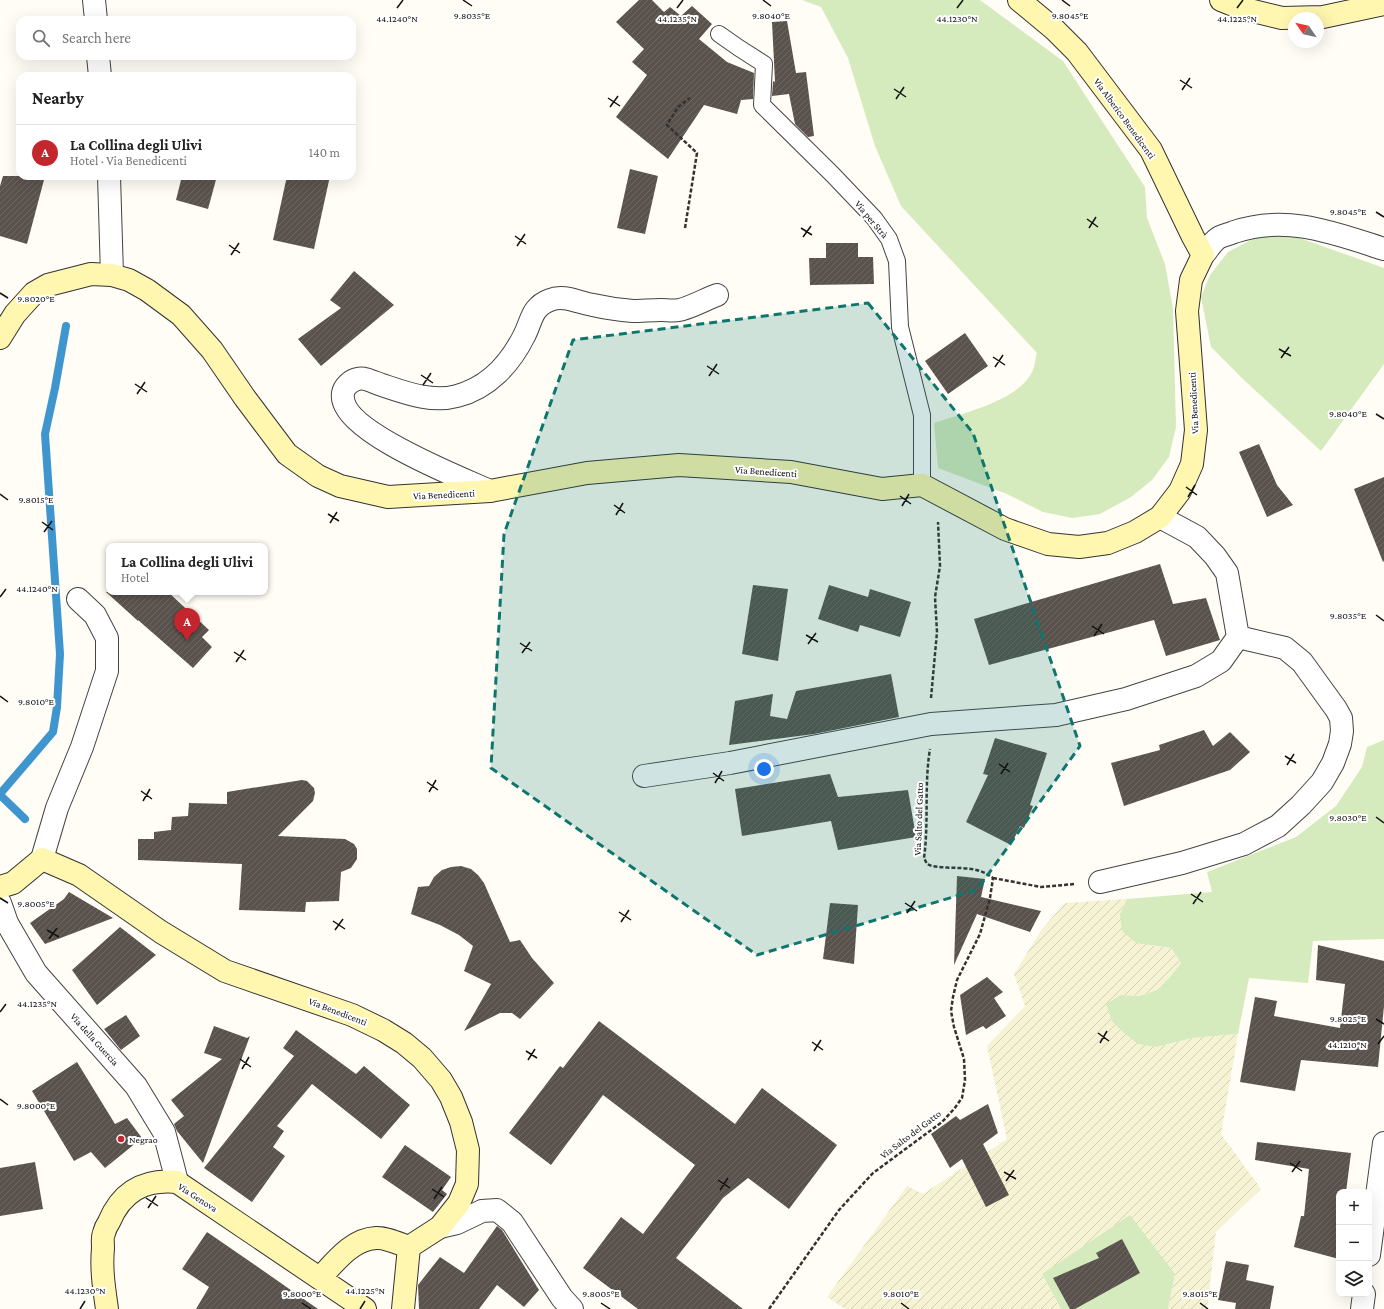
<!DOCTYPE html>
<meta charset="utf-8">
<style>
body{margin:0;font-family:"Crimson Pro",serif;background:#f6f6f6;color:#222}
.controls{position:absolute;right:12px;bottom:12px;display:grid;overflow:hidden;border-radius:8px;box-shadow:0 4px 16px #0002}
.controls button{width:36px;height:36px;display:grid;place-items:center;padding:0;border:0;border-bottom:1px solid #e0e0e0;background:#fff;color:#222;font:20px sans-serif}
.compass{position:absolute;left:1288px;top:12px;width:36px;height:36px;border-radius:50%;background:#fff;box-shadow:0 4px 16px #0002;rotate:304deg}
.you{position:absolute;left:764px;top:769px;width:14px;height:14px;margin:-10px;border:3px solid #fff;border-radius:50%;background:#1a73e8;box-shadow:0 0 0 6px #1a73e833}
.badge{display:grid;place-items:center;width:26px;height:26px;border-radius:50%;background:#c4262e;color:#fff;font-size:13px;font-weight:700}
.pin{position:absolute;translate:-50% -33px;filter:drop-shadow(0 1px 2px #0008)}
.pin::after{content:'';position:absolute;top:21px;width:14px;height:12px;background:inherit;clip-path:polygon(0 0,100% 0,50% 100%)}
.popup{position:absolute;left:106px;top:543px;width:162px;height:52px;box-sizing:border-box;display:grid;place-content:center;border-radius:8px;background:#fff;filter:drop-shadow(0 1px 3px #0005);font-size:13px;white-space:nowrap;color:#767676}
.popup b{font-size:15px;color:#222}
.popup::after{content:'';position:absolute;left:50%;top:100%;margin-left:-8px;border:8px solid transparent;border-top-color:#fff}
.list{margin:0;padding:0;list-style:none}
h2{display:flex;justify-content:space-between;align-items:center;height:52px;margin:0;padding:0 16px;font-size:17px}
h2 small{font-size:13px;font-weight:400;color:#767676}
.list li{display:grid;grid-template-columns:26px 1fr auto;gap:12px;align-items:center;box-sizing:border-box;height:56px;padding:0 16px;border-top:1px solid #e0e0e0}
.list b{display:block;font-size:15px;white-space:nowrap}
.list p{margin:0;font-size:13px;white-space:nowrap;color:#767676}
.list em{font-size:13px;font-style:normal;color:#767676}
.icon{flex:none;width:22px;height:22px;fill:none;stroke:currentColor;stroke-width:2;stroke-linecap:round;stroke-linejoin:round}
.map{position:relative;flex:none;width:1384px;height:1309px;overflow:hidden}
.search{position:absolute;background:#fff;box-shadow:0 4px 16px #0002;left:16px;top:16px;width:340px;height:44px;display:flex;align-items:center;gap:10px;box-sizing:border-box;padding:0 14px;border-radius:12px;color:#767676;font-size:15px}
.panel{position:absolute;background:#fff;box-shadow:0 4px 16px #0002;left:16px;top:72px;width:340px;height:108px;border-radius:12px}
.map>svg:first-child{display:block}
.farmland{fill:url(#farmland-furrows)}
.grass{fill:#d5ebbd}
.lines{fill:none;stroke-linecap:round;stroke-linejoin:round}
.stream{stroke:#3f96cf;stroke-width:8}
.building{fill:url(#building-hatch)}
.lane-casing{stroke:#444;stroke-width:18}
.street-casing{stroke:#444;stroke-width:24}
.secondary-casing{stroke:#333;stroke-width:24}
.path{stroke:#333;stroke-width:2.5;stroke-dasharray:4 2;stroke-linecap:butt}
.lane{stroke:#fff;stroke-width:16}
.street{stroke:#fff;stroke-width:22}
.secondary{stroke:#fff6b0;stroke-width:22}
.marked{fill:#0f766e;fill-opacity:0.2;stroke:#0f766e;stroke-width:3;stroke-dasharray:8 5;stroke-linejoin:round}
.ticks{fill:none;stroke:#111;stroke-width:1.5}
.poi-dot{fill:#c4262e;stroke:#fff;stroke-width:1.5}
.labels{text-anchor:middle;stroke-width:4;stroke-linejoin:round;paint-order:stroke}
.street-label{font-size:10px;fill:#111;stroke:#fff}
.poi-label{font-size:10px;fill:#111;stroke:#fff;text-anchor:start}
.ticks-label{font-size:10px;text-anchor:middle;fill:#111;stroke:#fff;stroke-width:4;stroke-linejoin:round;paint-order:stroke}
</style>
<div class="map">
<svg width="1384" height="1309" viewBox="0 0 1384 1309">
<defs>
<pattern id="farmland-furrows" width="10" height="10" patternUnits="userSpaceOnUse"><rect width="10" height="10" fill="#f6f3d4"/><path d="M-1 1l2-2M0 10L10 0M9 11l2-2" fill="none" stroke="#d2cfb5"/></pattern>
<pattern id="building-hatch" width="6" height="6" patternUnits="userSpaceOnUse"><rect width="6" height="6" fill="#5a524d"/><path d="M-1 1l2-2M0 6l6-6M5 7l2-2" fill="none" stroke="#6d6662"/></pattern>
</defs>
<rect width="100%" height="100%" fill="#fffdf5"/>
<path class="farmland" d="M 1127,899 L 1120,914 L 1154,946 L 1171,948 L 1181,963 L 1170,977 L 1157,990 L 1139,996 L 1121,995 L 1156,1047 L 1192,1038 L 1238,1034 L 1221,1134 L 1261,1189 L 1216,1232 L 1207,1309 L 1168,1309 L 1175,1274 L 1042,1274 L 1061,1309 L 845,1309 L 827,1297 L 907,1186 L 923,1194 L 1007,1139 L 987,1046 L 1025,1006 L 1014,974 L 1042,929 L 1065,903 Z"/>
<path class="grass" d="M 802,0 L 980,0 L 1063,61 L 1145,187 L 1147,218 L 1165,264 L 1173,309 L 1176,427 L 1169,457 L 1152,480 L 1131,497 L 1100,514 L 1072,518 L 1043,512 L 1007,494 L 938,468 L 934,423 C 963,413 1016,401 1031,374 C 1035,368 1035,359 1037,353 L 901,206 L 875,146 L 848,58 L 821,7 Z
M 1291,235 L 1384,268 L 1384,364 L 1321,451 L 1245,381 L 1211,347 L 1201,297 L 1210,275 L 1228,252 L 1257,237 Z
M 1384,740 L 1384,939 L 1313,941 L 1308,983 L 1249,978 L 1238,1034 L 1192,1038 L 1156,1047 L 1138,1044 L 1124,1033 L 1112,1021 L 1106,1004 L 1121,995 L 1139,996 L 1157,990 L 1170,977 L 1181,963 L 1171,948 L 1136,943 L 1122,931 L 1120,914 L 1127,899 L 1212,892 L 1207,872 L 1296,837 L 1336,806 L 1362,767 L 1367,747 Z
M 1130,1215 L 1175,1274 L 1168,1309 L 1061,1309 L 1042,1274 Z"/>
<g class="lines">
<path class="stream" d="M 0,794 L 53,732 L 57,707 L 60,654 L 45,434 L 55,388 L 66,326
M 0,795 L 25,819"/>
</g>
<path class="building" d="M 639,0 L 652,0 L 664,12 L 670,7 L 681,16 L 692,6 L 712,24 L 699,39 L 727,62 L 754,73 L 753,99 L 741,100 L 737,114 L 704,105 L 668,159 L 616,117 L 647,75 L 632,62 L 644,49 L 616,22 Z
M 787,21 L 796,73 L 806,72 L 814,136 L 808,137 L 795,124 L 789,94 L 772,96 L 773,81 L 775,82 L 772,22 Z
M 630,169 L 658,176 L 645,234 L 617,228 Z
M 3,176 L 45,176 L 27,244 L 0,236 L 0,186 Z
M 182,176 L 217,176 L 208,209 L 176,200 Z
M 287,176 L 330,176 L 314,249 L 273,240 Z
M 826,243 L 858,243 L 858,257 L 873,257 L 874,284 L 810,285 L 809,258 L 826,258 Z
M 354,271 L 394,305 L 321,366 L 298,339 L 341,308 L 330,300 Z
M 965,333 L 988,366 L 948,394 L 925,361 Z
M 1259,444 L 1277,485 L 1293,505 L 1267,517 L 1239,452 Z
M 1384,477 L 1384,561 L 1383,562 L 1354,489 Z
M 1160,564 L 1173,604 L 1206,598 L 1220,640 L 1166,656 L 1154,620 L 989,665 L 974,619 Z
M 753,585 L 788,589 L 778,661 L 742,654 Z
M 829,585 L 868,597 L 870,589 L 911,602 L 900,637 L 860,625 L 858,632 L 818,619 Z
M 106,592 L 168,592 L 209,630 L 202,637 L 212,647 L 193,668 L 138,620 L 138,621 Z
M 891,674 L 899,717 L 814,734 L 729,745 L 735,701 L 773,694 L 770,716 L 787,719 L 796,691 Z
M 1204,730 L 1213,746 L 1230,732 L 1250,752 L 1230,770 L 1124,806 L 1111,763 L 1160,750 L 1159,745 Z
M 995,738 L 1047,753 L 1030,805 L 1033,806 L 1024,828 L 1020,826 L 1011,845 L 966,822 L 988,775 L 983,774 Z
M 830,774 L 838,797 L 908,790 L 916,837 L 838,850 L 831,821 L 742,836 L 735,789 Z
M 302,780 L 307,781 L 314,788 L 315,793 L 313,801 L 278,836 L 345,839 L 354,844 L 357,849 L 357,859 L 351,868 L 341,872 L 339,901 L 306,902 L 305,912 L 239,910 L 242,864 L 138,860 L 138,839 L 154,839 L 154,832 L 171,830 L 172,817 L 188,816 L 189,803 L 227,804 L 227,792 Z
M 461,866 L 471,869 L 478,875 L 484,883 L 510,942 L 520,940 L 532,958 L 554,983 L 520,1019 L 512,1013 L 500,1013 L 464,1031 L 491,984 L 464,971 L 473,946 L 459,935 L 440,925 L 411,914 L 418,887 L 429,886 L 434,877 L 442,870 L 451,867 Z
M 957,876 L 985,879 L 981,897 L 1041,911 L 1030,932 L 977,914 L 954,965 Z
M 69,892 L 113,918 L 45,944 L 30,923 L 64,899 Z
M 830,903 L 858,905 L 854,964 L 823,959 Z
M 120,927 L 156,955 L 97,1005 L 72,970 Z
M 1318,945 L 1384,961 L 1384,1006 L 1378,1067 L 1301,1060 L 1295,1091 L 1240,1082 L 1255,997 L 1277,1001 L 1274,1016 L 1340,1028 L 1345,984 L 1316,980 Z
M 987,977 L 1003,992 L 994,998 L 1006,1016 L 986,1029 L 983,1026 L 966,1035 L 960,995 Z
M 126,1015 L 140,1036 L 121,1050 L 104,1029 Z
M 599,1021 L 735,1124 L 762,1088 L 837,1145 L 789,1209 L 748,1178 L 723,1198 L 676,1258 L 743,1309 L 638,1309 L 583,1268 L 621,1217 L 643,1234 L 695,1165 L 603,1095 L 551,1165 L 509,1133 L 560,1066 L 563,1068 Z
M 214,1026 L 247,1038 L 250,1036 L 203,1163 L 177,1131 L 174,1124 L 184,1116 L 171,1100 L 222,1059 L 204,1053 Z
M 296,1030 L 356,1074 L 364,1066 L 410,1105 L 381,1139 L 312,1084 L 277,1126 L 284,1131 L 273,1147 L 285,1156 L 252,1202 L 204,1168 L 294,1056 L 283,1048 Z
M 77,1062 L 115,1124 L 127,1118 L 142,1138 L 105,1168 L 91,1152 L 74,1161 L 32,1091 Z
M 988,1104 L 998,1133 L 983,1144 L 1009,1195 L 986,1207 L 962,1159 L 950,1168 L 931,1134 L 956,1116 L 960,1120 Z
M 1257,1142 L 1351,1153 L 1346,1192 L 1339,1192 L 1339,1259 L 1294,1247 L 1301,1216 L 1304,1216 L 1309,1169 L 1255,1160 Z
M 405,1145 L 451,1177 L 442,1190 L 447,1194 L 433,1212 L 382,1177 Z
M 35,1162 L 43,1209 L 0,1216 L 0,1168 Z
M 497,1226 L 502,1230 L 539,1290 L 524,1307 L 497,1285 L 479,1309 L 419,1309 L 418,1285 L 440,1257 L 464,1273 Z
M 207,1232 L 255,1265 L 318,1309 L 196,1309 L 209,1287 L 182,1269 Z
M 1122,1239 L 1140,1273 L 1075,1309 L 1070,1309 L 1053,1278 L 1099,1258 L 1096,1253 Z
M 1226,1261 L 1249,1265 L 1246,1280 L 1274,1286 L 1270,1309 L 1235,1309 L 1236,1303 L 1218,1300 Z"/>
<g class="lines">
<g class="lane-casing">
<path id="lane" d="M 719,34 L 739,48 L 764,64 L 762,105 L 833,175 L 874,218 L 889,239 L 897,261 L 900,327 L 922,415 L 922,485"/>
</g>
<g class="street-casing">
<path id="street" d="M 94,0 L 96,20
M 98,56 L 100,76
M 109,176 L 112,275
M 1203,255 C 1208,250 1213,240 1220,237 C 1224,235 1230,234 1234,232 C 1287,214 1334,233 1384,249
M 490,491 C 461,478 337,430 343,393 C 344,387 351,380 358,379 C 365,377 375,383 382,385 C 406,393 432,403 457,396 C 488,388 510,364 524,336 C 532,321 531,307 550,300 C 564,294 579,303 593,305 C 606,308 620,310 633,311 C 642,311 651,310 661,310 C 667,310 673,311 679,310 C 690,308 706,299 717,295
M 644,776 L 730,763 L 931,724 L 1056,715 L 1126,699 L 1196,676 L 1221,661 L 1238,637 L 1227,573 L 1215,556 L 1197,537 L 1160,517
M 42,859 L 57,808 L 82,747 L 107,671 L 107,638 L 95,615 L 78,599
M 1100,882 L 1182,863 L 1244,844 L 1278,826 L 1301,805 L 1322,782 L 1333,763 L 1340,744 L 1342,731 L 1341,718 L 1336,709 L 1302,662 L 1285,648 L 1238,637
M 0,903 L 7,923 L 36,973 L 136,1086 L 164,1132 L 173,1166 L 177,1182
M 440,1227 L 457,1223 L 482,1211 L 497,1210 L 512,1222 L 562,1298 L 572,1309
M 1369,1255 L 1384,1143
M 1362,1309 L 1364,1294"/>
</g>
<g class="secondary-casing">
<path id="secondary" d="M 1221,0 L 1241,8 L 1282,18 L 1323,17 L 1384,4
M 0,338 L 15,314 L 34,293 L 48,285 L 91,274 L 112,275 L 129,280 L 147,290 L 181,315 L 212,350 L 245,398 L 287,454 L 318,476 L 340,486 L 388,497 L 490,491 L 587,473 L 679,465 L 791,472 L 882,489 L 922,485 L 1005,529 L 1048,544 L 1079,547 L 1108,543 L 1135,532 L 1160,517 L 1180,491 L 1192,464 L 1196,430 L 1187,311 L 1191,280 L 1203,255 L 1193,237 L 1151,150 L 1077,52 L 1054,29 L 1019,0
M 0,887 L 13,883 L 42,859 L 79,875 L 161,932 L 225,971 L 352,1015 L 383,1030 L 404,1043 L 422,1058 L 441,1080 L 451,1097 L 461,1122 L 468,1150 L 467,1184 L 459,1203 L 440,1227 L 409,1247
M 320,1278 C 335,1262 352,1239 376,1238 C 385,1237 400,1244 409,1247
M 107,1309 C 104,1288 101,1269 103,1248 C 103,1243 102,1237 104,1233 C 105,1229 107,1225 109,1222 C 122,1191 144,1179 177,1182 L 365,1309
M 403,1309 L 409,1247"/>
</g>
<path class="path" d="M 685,228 L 697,153 L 667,125 L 678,107 L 690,98
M 931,698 L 937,632 L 935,597 L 940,566 L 938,522
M 993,878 L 1041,887 L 1075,884
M 769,1309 L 839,1210 L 873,1173 L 942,1122 L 954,1109 L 962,1098 L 965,1080 L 964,1059 L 954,1027 L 951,1011 L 953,997 L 957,980 L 980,934 L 990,898 L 993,878 C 976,864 953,870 932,866 L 927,864 L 924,858 C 929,822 924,785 930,749"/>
<use href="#lane" class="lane"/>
<use href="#street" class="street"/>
<use href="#secondary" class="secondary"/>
</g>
<path class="marked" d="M 868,303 L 973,433 L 1080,746 L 977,890 L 757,955 L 491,768 L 504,534 L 573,340 Z"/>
<path class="ticks" d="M 463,0 L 472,6M 763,0 L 771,6M 1062,0 L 1070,6M 397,8 L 403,0M 677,8 L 683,0M 957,8 L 963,0M 1237,8 L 1243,0M 1180,80 L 1192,88M 894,89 L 906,97M 1182,90 L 1190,78M 608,98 L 620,106M 896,99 L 904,87M 610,107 L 618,96M 1376,212 L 1384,217M 1087,219 L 1098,227M 801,228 L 812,235M 1089,228 L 1096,217M 515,236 L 526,244M 803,237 L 811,226M 229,245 L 240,253M 517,246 L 525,234M 231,255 L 239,243M 0,293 L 8,298M 1279,349 L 1291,356M 993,357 L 1005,365M 1281,358 L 1289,347M 707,366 L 719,374M 995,367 L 1003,355M 421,375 L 433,383M 709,376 L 717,364M 135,384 L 147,392M 423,385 L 431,373M 137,394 L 145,382M 1376,414 L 1384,419M 1186,487 L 1197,495M 0,494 L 8,500M 900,496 L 911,504M 1188,497 L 1195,485M 614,505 L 625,513M 902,506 L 909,494M 328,514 L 339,521M 616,515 L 623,503M 42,522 L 53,530M 330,523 L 337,512M 44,532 L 52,521M 0,597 L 6,589M 1376,615 L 1384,621M 1092,626 L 1104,634M 806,635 L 818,642M 1094,636 L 1102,624M 520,643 L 532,651M 808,644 L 816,633M 234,652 L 246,660M 522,653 L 530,642M 236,662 L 244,650M 0,696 L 8,702M 1285,756 L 1296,763M 999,764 L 1010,772M 1287,765 L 1294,754M 713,773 L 724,781M 1001,774 L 1008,763M 427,782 L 438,790M 715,783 L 722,771M 141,791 L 152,799M 429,792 L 436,780M 143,801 L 150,789M 1376,817 L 1384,823M 1191,894 L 1203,902M 0,898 L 8,903M 905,903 L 917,911M 1193,904 L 1201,892M 619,912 L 631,920M 907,913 L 915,901M 333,921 L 345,929M 621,922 L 629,910M 47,930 L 59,937M 335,930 L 343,919M 49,939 L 57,928M 0,1012 L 6,1004M 1376,1019 L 1384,1024M 1098,1033 L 1109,1041M 812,1042 L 823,1050M 1100,1043 L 1107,1031M 1378,1044 L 1384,1036M 526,1051 L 537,1058M 814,1051 L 821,1040M 240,1059 L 251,1067M 528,1060 L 535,1049M 242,1069 L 249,1057M 0,1099 L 8,1105M 1290,1163 L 1302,1171M 1004,1172 L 1016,1179M 1292,1172 L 1300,1161M 718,1180 L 730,1188M 1006,1181 L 1014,1170M 432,1189 L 444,1197M 720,1190 L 728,1178M 146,1198 L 158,1206M 434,1199 L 442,1187M 148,1208 L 156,1196M 302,1303 L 311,1309M 601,1303 L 610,1309M 901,1303 L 909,1309M 1200,1303 L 1208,1309M 80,1309 L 85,1301M 360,1309 L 365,1301"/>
<circle class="poi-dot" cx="121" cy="1139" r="4"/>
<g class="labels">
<g class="street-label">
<text transform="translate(1125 118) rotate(54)" y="4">Via Alberico Benedicenti</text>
<text transform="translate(872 219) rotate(50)" y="4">Via per Strà</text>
<text transform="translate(1193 403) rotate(-93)" y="4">Via Benedicenti</text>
<text transform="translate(766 471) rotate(4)" y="4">Via Benedicenti</text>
<text transform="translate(444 494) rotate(-3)" y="4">Via Benedicenti</text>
<text transform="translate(918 819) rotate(-88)" y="4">Via Salto del Gatto</text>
<text transform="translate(338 1011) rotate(21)" y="4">Via Benedicenti</text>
<text transform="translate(95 1039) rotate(48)" y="4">Via della Guercia</text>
<text transform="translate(910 1134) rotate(-37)" y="4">Via Salto del Gatto</text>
<text transform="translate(198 1197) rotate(33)" y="4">Via Genova</text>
</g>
<g class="poi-label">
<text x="129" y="1143">Negrao</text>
</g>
</g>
<g class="ticks-label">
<text x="472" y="19">9.8035°E</text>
<text x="1070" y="19">9.8045°E</text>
<text x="771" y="19">9.8040°E</text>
<text x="397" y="22">44.1240°N</text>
<text x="677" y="22">44.1235°N</text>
<text x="957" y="22">44.1230°N</text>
<text x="1237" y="22">44.1225°N</text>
<text x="1348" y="215">9.8045°E</text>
<text x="36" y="302">9.8020°E</text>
<text x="1348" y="417">9.8040°E</text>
<text x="36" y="503">9.8015°E</text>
<text x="37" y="592">44.1240°N</text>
<text x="1348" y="619">9.8035°E</text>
<text x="36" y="705">9.8010°E</text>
<text x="1348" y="821">9.8030°E</text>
<text x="36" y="907">9.8005°E</text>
<text x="37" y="1007">44.1235°N</text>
<text x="1348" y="1022">9.8025°E</text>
<text x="1347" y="1048">44.1210°N</text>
<text x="36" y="1109">9.8000°E</text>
<text x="85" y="1294">44.1230°N</text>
<text x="365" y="1294">44.1225°N</text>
<text x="302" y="1297">9.8000°E</text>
<text x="601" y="1297">9.8005°E</text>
<text x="901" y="1297">9.8010°E</text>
<text x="1200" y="1297">9.8015°E</text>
</g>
</svg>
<div class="controls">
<button>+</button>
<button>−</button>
<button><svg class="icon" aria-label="layers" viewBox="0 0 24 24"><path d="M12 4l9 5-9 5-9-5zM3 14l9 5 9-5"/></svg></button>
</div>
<svg class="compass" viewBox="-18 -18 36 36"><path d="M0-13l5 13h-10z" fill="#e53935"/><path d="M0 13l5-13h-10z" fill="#767676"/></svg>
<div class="you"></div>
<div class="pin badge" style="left:187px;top:641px">A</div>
<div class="popup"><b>La Collina degli Ulivi</b>Hotel</div>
<div class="search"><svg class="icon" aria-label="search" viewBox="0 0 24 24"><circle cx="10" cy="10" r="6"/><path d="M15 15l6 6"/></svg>Search here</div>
<section class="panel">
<h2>Nearby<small></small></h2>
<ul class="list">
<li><span class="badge">A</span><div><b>La Collina degli Ulivi</b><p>Hotel · Via Benedicenti</p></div><em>140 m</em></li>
</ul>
</section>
</div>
